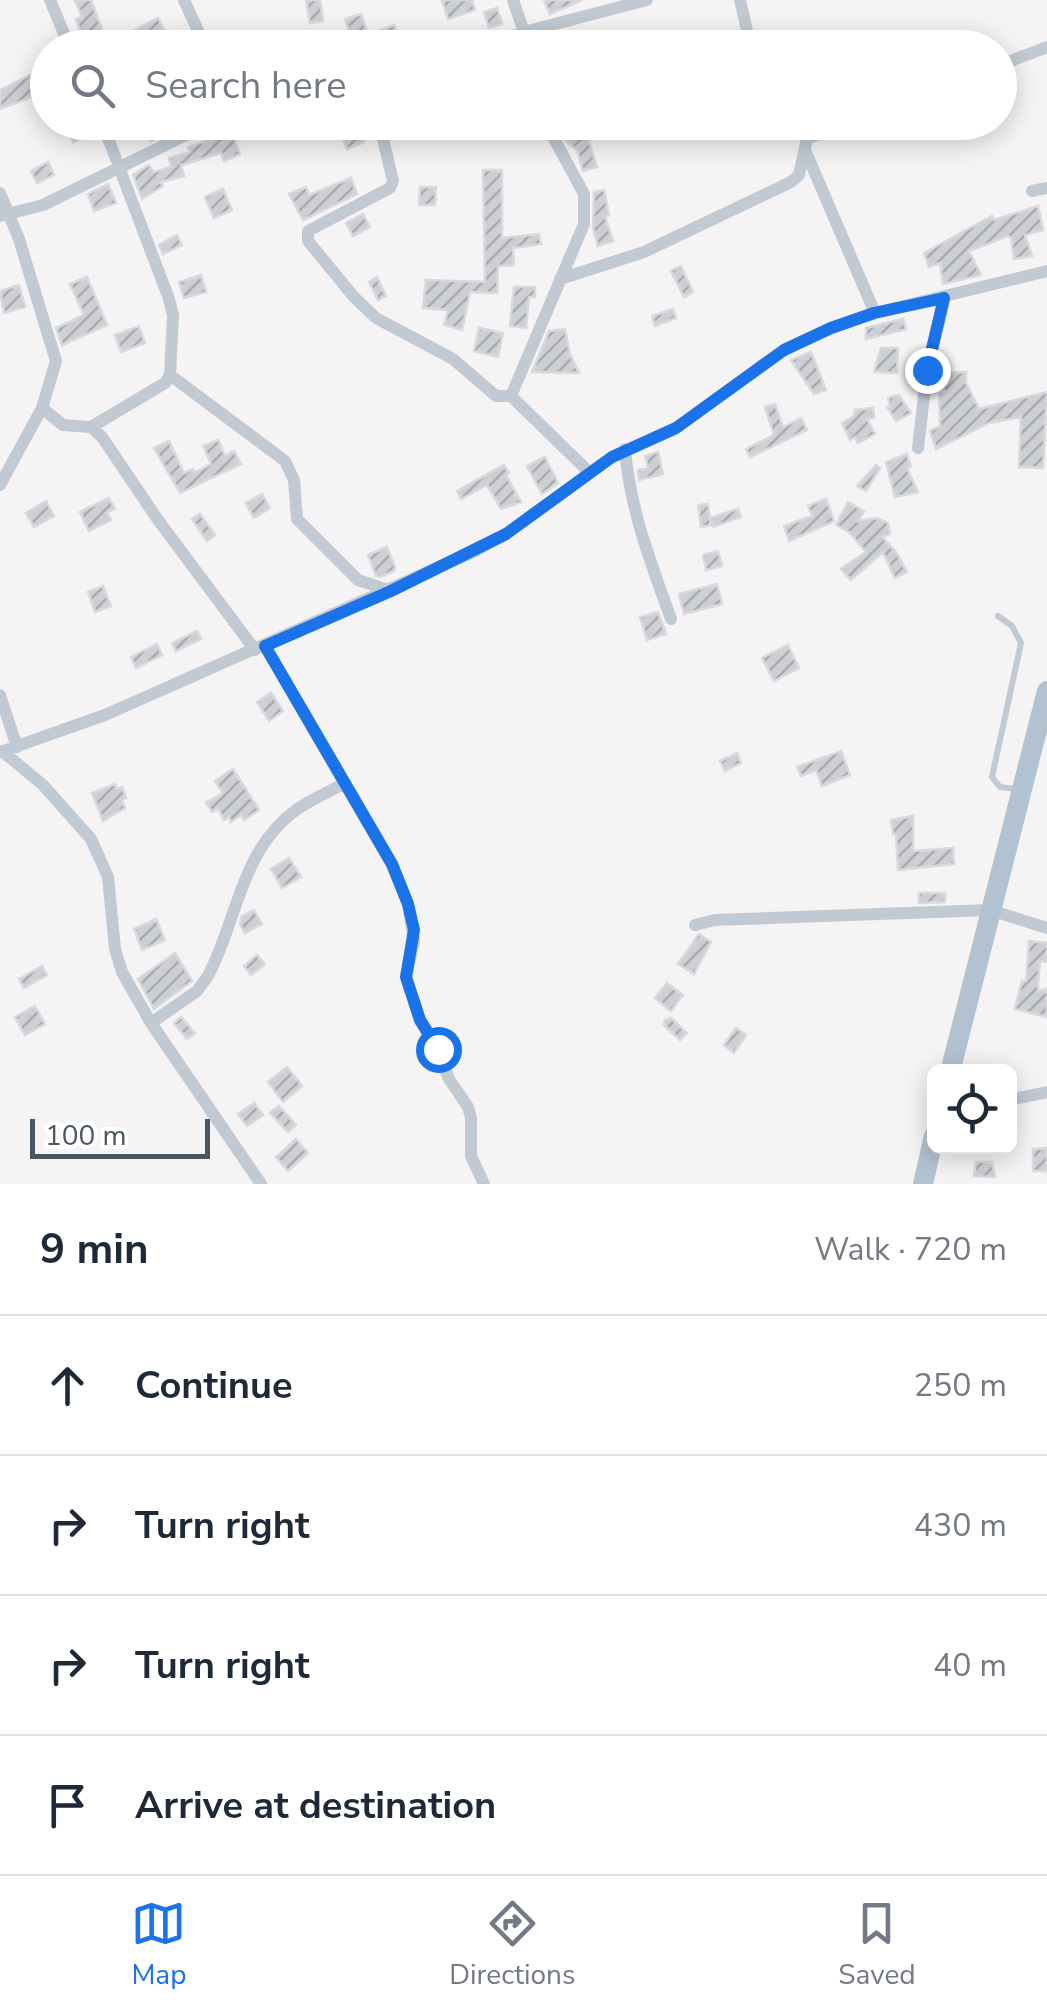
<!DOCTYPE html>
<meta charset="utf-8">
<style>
body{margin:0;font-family:"Nunito Sans",sans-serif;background:#f2f2f3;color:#1f2937}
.controls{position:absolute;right:30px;bottom:30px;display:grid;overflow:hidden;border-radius:15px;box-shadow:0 5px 25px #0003}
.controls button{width:90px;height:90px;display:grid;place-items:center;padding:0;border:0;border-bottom:2px solid #e0e1e3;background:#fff;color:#1f2937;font:50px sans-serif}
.scale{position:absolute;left:30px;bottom:25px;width:180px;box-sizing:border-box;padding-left:10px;border:5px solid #4a5661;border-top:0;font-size:28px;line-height:35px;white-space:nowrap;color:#4a5661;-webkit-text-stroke:8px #fff;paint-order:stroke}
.stop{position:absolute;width:30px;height:30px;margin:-22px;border:8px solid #1a73e8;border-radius:50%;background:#fff}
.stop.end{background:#1a73e8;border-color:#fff;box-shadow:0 2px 10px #0008}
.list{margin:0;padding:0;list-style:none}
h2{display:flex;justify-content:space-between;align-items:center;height:130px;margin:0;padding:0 40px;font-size:42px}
h2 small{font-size:32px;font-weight:400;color:#747a83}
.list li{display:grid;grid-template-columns:65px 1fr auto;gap:30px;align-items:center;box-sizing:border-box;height:140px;padding:0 40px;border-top:2px solid #e0e1e3}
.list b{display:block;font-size:38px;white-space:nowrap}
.list em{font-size:32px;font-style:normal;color:#747a83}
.icon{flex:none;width:55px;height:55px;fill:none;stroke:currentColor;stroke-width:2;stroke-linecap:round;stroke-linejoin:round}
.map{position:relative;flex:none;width:1047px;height:1184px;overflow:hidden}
.search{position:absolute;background:#fff;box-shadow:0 5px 25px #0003;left:30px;right:30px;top:30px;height:110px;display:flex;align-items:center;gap:25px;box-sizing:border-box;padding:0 35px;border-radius:55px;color:#747a83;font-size:38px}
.sheet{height:690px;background:#fff}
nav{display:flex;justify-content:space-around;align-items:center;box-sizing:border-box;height:140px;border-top:2px solid #e0e1e3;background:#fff;font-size:28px;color:#747a83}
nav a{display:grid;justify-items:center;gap:5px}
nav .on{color:#1a73e8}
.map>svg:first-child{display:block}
.building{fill:url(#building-hatch);stroke:#d7d9de;stroke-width:2.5}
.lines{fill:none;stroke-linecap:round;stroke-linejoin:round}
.lane{stroke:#c1cad2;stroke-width:6}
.street{stroke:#c1cad2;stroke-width:12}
.primary{stroke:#b3c2d1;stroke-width:20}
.route{stroke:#1a73e8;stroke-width:12}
</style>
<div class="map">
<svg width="1047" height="1184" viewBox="0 0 1047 1184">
<defs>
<pattern id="building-hatch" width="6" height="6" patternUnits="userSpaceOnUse" patternTransform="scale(2.5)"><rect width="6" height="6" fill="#cdcfd5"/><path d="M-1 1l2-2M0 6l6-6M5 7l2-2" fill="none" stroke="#a8abb0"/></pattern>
</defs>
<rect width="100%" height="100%" fill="#f5f3f3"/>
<path class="building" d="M 75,0 L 91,0 L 109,48 L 86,48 L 76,19 L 82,17 Z
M 306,0 L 320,0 L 323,21 L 310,23 Z
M 442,0 L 472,0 L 475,10 L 448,19 Z
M 544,0 L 582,0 L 550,14 Z
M 497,8 L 502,24 L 489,28 L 484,12 Z
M 361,14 L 368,35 L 394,25 L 401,43 L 389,48 L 355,48 L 345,19 Z
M 158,18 L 171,43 L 188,34 L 195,48 L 144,48 L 135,30 Z
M 48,66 L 48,91 L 0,109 L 0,90 Z
M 65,122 L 83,122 L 88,135 L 73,142 Z
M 142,122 L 160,122 L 166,134 L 151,141 Z
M 351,122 L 356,122 L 364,142 L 347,149 L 339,128 Z
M 557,122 L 572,122 L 574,129 L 584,126 L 597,167 L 583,171 L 577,150 L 566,141 Z
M 229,125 L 240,154 L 224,161 L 221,153 L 181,165 L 184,176 L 160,182 L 163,186 L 142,199 L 133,175 L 149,165 L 154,172 L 171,167 L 169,158 L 190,152 L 188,147 L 216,138 L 213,133 Z
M 48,162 L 54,175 L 37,183 L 31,171 Z
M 483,170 L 502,170 L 502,238 L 539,234 L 541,244 L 513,248 L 514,265 L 498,266 L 497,293 L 470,292 L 462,330 L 444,325 L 448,310 L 423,308 L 426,280 L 485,282 Z
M 351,178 L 357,194 L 303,220 L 289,194 L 306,187 L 309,195 Z
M 108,184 L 116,203 L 94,211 L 88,194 Z
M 420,187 L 436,187 L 435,205 L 419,205 Z
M 223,189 L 232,210 L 214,218 L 205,197 Z
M 604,190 L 609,215 L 605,216 L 613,241 L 598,246 L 593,228 L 594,192 Z
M 1038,206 L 1043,230 L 1025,235 L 1032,256 L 1014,259 L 1011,238 L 1008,236 L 969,251 L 981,275 L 943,284 L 940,263 L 929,267 L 924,253 L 992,216 L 994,220 Z
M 363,214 L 370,227 L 353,236 L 346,223 Z
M 177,235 L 182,245 L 163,254 L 159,245 Z
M 681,266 L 693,292 L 684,297 L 671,271 Z
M 201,275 L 206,292 L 184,298 L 179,282 Z
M 87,277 L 107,325 L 62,345 L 56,328 L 84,315 L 70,284 Z
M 377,277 L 386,296 L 378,300 L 369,282 Z
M 19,285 L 25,307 L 4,313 L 0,291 Z
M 514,287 L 535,287 L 535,297 L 529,297 L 526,328 L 510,326 Z
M 673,309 L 676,318 L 655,326 L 652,316 Z
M 903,319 L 906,329 L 866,339 L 866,328 Z
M 139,326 L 145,343 L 121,352 L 115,335 Z
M 479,328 L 503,333 L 498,357 L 474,351 Z
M 565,329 L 570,354 L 579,373 L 532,372 L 549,331 Z
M 881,348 L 898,348 L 897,373 L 874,372 Z
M 811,352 L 826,390 L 814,394 L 791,360 Z
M 966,372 L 966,383 L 979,409 L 1047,392 L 1043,468 L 1019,467 L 1021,417 L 989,423 L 936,449 L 930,431 L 940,426 L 939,394 L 945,391 L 936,380 L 937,373 Z
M 899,395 L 911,413 L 896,421 L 887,407 L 890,407 L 888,398 Z
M 775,404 L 783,427 L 801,418 L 807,430 L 750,457 L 746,449 L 774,435 L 765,407 Z
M 873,408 L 874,418 L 867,419 L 875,434 L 858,443 L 855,437 L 850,440 L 842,423 L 854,416 L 855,410 Z
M 218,440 L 225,456 L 234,451 L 241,464 L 180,493 L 154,448 L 169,441 L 184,473 L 193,469 L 194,473 L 211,464 L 203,446 Z
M 658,452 L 663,474 L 639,480 L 638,470 L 648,468 L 645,456 Z
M 907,454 L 911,466 L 907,468 L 918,492 L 895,497 L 886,462 Z
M 545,457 L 558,483 L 542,494 L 527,466 Z
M 504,465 L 509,473 L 506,475 L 521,502 L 501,509 L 487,485 L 461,499 L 457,491 Z
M 876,465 L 880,468 L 866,491 L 857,486 Z
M 262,494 L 270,508 L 254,518 L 246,503 Z
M 109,498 L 115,509 L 107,512 L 111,520 L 89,531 L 80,512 Z
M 826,499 L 834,521 L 789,541 L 784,526 L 812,516 L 808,506 Z
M 46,501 L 54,516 L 34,527 L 26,513 Z
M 848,502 L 864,511 L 858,521 L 877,518 L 888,523 L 890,534 L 882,537 L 896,552 L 907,572 L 895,578 L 883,552 L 851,580 L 841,569 L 866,552 L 849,532 L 836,525 Z
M 708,504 L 711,525 L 701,527 L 698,505 Z
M 738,509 L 741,517 L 713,527 L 710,518 Z
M 200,514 L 215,535 L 207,541 L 192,519 Z
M 387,547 L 395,567 L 394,571 L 380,577 L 376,576 L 368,555 Z
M 718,551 L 722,566 L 706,570 L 703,555 Z
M 717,584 L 722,604 L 684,614 L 679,594 Z
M 103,586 L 111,606 L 95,612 L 88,592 Z
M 658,612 L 666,634 L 647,640 L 640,617 Z
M 197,631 L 201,639 L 176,651 L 172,643 Z
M 157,644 L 162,655 L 136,668 L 131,657 Z
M 788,645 L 799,668 L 774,681 L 762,658 Z
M 271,693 L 283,711 L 269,721 L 257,702 Z
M 841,751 L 850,775 L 822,786 L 816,770 L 801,776 L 797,767 Z
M 737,753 L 741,763 L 725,771 L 720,761 Z
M 233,769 L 259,810 L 244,820 L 241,815 L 231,822 L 229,817 L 224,820 L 218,809 L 212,812 L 206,803 L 223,793 L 215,781 Z
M 115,784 L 117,789 L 122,787 L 126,798 L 122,800 L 125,808 L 103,821 L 92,793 Z
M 913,816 L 913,851 L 953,848 L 954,864 L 898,870 L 896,834 L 893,834 L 891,820 Z
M 289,858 L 301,877 L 282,888 L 271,869 Z
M 919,893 L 945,893 L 945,902 L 919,903 Z
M 254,910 L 262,924 L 245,933 L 240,924 L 242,916 Z
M 156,919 L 165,940 L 142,950 L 134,929 Z
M 699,934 L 711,942 L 694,974 L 678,964 Z
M 1029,941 L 1047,943 L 1047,962 L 1040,961 L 1038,984 L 1038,991 L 1047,989 L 1047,1017 L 1015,1009 L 1022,981 L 1026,981 Z
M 175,953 L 192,981 L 154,1009 L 138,979 Z
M 257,955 L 265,964 L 251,975 L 244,966 Z
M 42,966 L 47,975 L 24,988 L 19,979 Z
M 667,983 L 683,995 L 671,1011 L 655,998 Z
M 35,1006 L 45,1024 L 25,1035 L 15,1017 Z
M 181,1017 L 195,1033 L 187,1039 L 174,1023 Z
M 671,1018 L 687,1033 L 680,1040 L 664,1025 L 665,1020 Z
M 736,1028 L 746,1035 L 734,1053 L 724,1045 Z
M 287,1067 L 302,1086 L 283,1102 L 268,1082 Z
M 254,1103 L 263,1115 L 247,1126 L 238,1114 Z
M 279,1106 L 296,1125 L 288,1132 L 270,1113 Z
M 296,1139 L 308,1153 L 288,1171 L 276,1157 Z
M 1047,1148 L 1047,1171 L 1033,1171 L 1033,1149 Z
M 976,1162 L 992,1162 L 995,1177 L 974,1176 Z"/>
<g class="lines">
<path class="lane" d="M 998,616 L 1012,626 L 1021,643 L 992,777 L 1000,787 L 1016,789"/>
<path class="street" d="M 50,0 L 70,48
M 184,0 L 206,48
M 513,0 L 524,32
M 740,0 L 749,39 L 751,42 L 767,42 L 772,48
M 481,48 L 524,32 L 647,0
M 1000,65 L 1047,47
M 379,122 L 393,181 L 390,188 L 308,231 L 308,241 L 354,297 L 376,318 L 453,359 L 496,396 L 511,396 L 589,472
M 805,150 L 875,313
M 1032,191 L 1047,188
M 0,193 L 19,239 L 56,361 L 42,408 L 0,485
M 0,216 L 43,205 L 212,122
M 560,279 L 644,252 L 791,182 L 799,175 L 807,139 L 847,122
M 170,375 L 285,461 L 294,480 L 297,519 L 358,580 L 391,591
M 511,396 L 584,224 L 584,194 L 545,122
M 42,408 L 63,425 L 91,427 L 102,437 L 158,520 L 255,650
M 91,427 L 165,383 L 170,375 L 173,315 L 169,299 L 102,122
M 918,448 L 927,370 L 945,297
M 625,449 C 630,510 651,563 671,619
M 265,646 L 392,865 L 408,904 L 414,941 L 406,977 L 420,1020 L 437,1049 L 449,1079 L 468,1107 L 471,1118 L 471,1156 L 484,1184
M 0,695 L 17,747
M 2,751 L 43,785 L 91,839 L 108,877 L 115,949 L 122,972 L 151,1023 L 261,1184
M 0,752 L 105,715 L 475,551 L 506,534 L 612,457 L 676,428 L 784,350 L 831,328 L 875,313 L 1047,271
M 695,925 L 715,920 L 990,910 L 1047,928
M 151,1023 L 197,991 L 208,976 C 238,919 240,851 296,810 C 311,799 329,792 345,783
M 1010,1100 L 1047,1092"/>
<path class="primary" d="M 950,1072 L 1047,691
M 923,1184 L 934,1136"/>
</g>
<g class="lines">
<path class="route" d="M 438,1049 L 420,1020 L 406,977 L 414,930 L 408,904 L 392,864 L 265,646 L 391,591 L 506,534 L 612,457 L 676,428 L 784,350 L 831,328 L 874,313 L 944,298 L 927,370"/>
</g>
</svg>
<div class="controls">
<button><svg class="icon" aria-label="locate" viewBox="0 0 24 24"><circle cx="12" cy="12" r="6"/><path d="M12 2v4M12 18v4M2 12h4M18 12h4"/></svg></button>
</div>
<div class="scale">100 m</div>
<div class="stop" style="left:438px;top:1049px"></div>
<div class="stop end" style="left:927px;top:370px"></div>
<div class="search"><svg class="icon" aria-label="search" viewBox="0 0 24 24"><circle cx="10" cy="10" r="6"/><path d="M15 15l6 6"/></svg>Search here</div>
</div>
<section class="sheet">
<h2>9 min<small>Walk · 720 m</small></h2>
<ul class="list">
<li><svg class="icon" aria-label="ahead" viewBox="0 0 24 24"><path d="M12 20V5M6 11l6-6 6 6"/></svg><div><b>Continue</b></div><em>250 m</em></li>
<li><svg class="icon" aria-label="right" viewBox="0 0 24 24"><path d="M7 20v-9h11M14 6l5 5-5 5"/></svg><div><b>Turn right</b></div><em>430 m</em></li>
<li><svg class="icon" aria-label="right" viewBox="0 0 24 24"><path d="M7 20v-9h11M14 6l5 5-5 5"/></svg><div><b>Turn right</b></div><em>40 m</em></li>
<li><svg class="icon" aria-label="arrive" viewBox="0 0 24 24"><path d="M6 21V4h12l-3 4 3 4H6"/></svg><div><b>Arrive at destination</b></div></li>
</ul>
</section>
<nav>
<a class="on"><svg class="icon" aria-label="map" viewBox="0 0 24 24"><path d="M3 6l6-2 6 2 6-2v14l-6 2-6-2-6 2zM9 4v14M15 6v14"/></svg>Map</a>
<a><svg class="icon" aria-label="directions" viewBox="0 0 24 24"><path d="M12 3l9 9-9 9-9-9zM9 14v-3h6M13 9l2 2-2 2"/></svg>Directions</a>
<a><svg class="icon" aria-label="saved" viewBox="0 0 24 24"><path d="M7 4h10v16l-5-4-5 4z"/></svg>Saved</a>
</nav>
